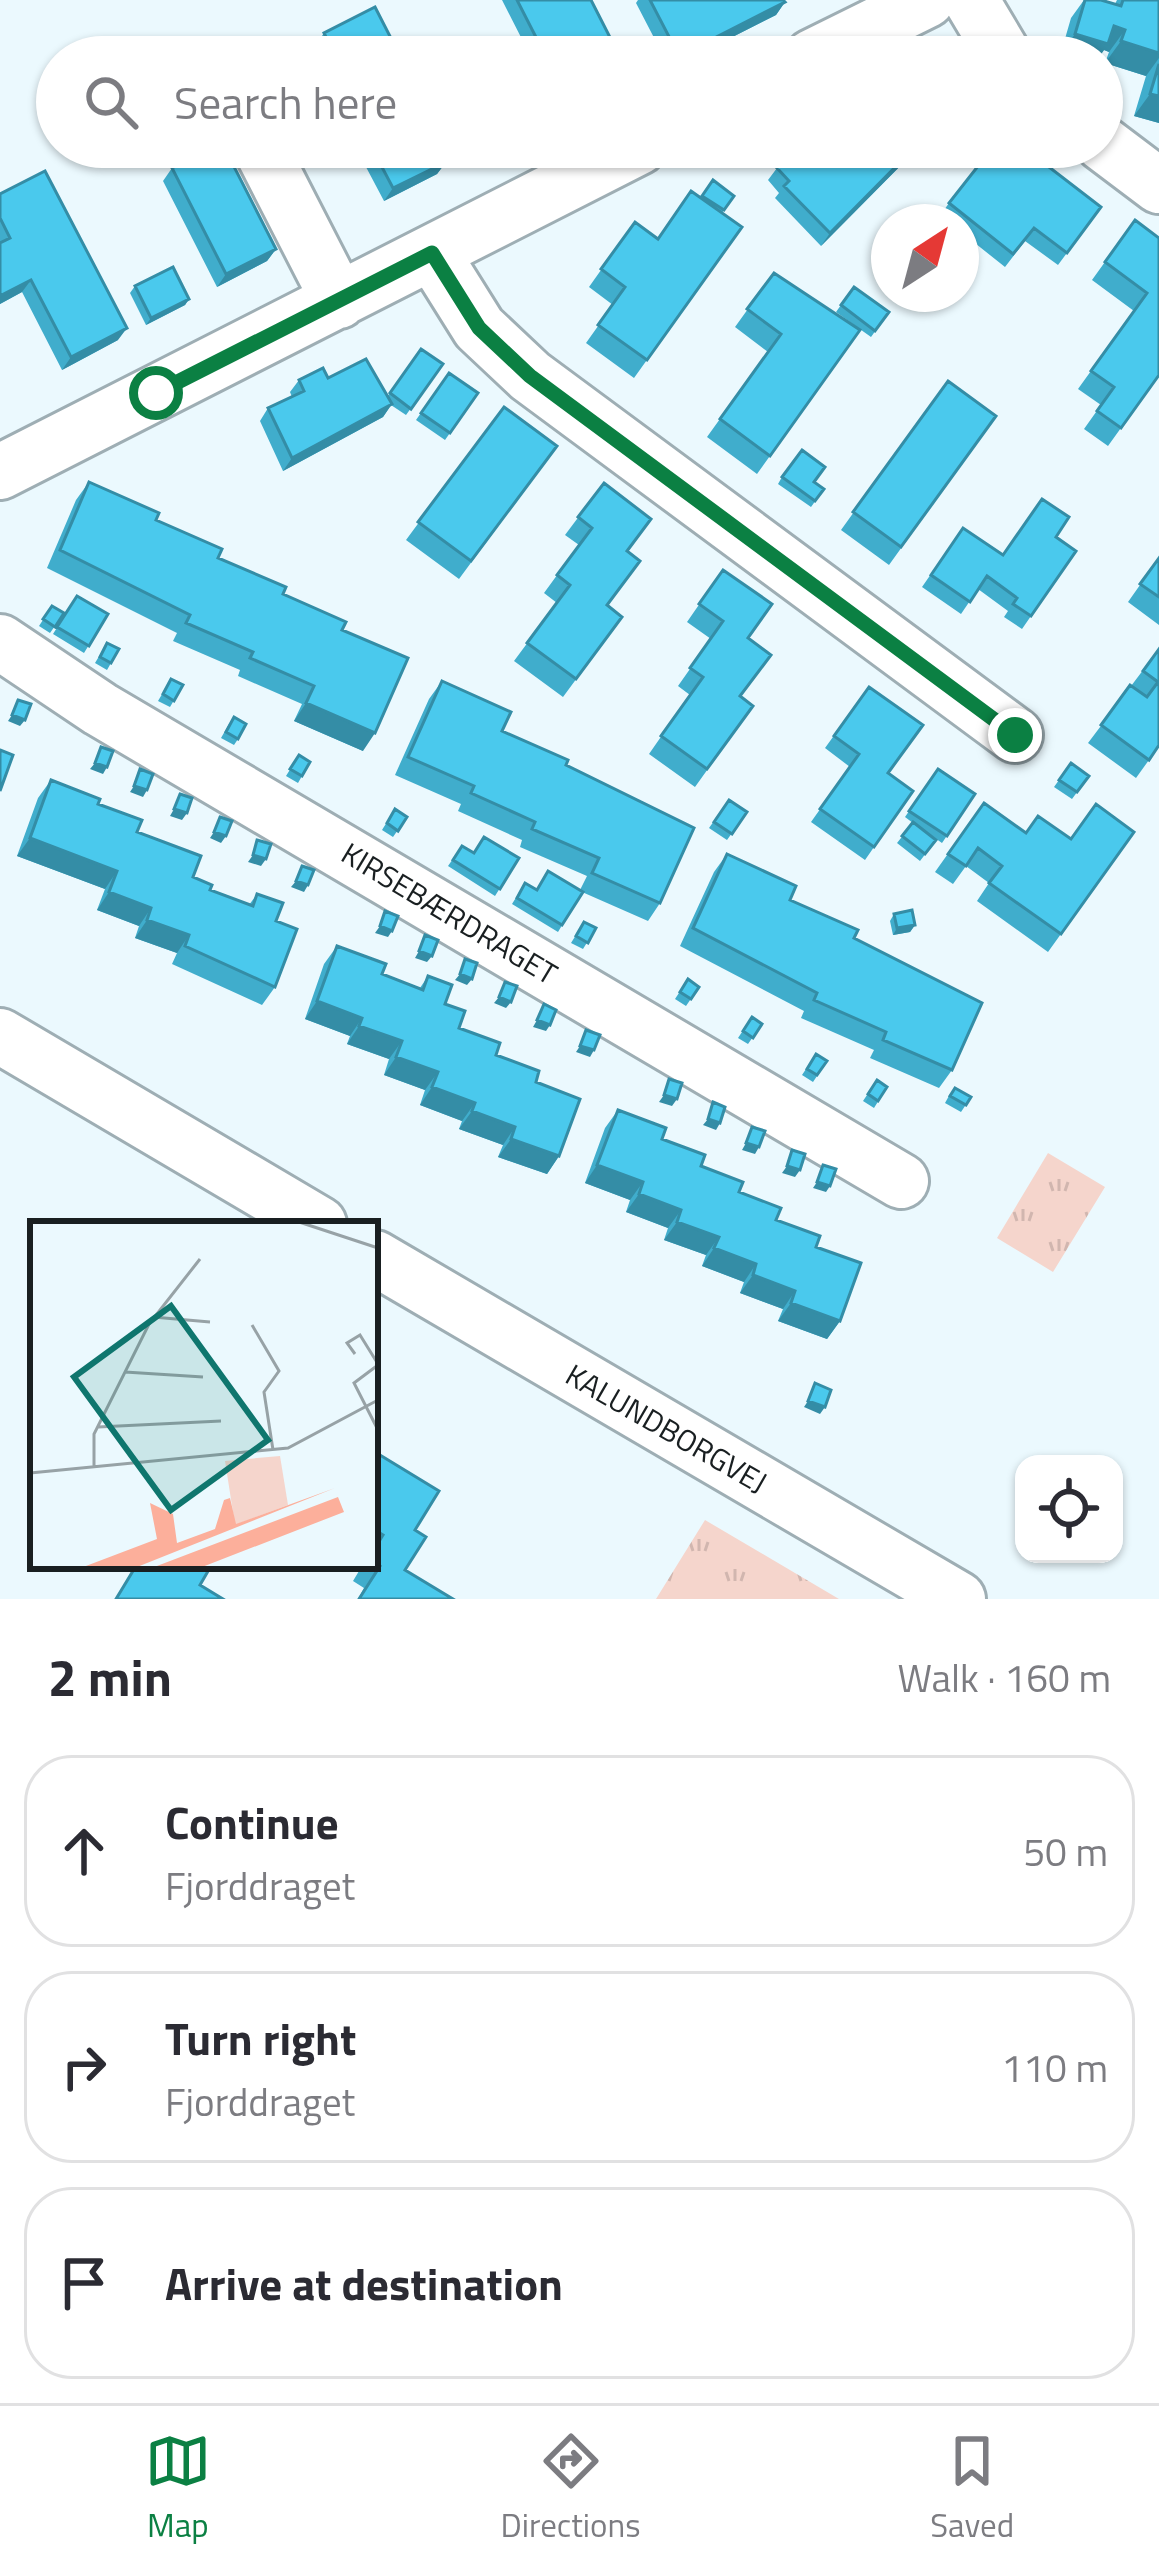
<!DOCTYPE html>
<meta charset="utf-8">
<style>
body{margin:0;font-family:"Titillium Web",sans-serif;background:#f2f2f3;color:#2b2b33}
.controls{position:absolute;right:36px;bottom:36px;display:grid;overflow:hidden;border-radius:24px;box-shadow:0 3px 9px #0004}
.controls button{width:108px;height:108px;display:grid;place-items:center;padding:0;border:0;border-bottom:3px solid #e1e1e2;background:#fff;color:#2b2b33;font:60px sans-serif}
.compass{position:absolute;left:871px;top:204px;width:108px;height:108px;border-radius:50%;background:#fff;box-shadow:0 3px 9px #0004;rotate:36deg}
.stop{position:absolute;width:36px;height:36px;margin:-27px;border:9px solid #0b8043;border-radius:50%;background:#fff}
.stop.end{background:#0b8043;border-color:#fff;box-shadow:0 3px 12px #0008}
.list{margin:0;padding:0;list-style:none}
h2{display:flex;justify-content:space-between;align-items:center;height:156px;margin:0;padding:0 48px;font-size:51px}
h2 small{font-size:39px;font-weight:400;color:#7c7c81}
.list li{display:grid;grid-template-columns:78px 1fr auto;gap:36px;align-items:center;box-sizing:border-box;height:192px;margin:0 24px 24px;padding:0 24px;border:3px solid #e1e1e2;border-radius:48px}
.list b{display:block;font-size:45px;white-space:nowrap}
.list p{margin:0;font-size:39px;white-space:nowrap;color:#7c7c81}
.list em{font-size:39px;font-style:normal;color:#7c7c81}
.icon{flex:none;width:66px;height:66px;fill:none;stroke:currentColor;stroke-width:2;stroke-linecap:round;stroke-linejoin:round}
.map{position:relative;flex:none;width:1159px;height:1599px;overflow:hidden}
.search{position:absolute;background:#fff;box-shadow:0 3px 9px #0004;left:36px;right:36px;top:36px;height:132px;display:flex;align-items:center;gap:30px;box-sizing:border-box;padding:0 42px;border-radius:66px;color:#7c7c81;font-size:45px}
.sheet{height:804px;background:#fff}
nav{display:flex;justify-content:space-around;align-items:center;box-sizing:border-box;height:168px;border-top:3px solid #e1e1e2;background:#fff;font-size:33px;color:#7c7c81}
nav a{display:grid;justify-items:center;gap:6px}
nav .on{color:#0b8043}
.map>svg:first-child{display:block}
.grass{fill:url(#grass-tufts)}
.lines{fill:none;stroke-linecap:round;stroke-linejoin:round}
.minor-casing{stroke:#9eaeb4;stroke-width:60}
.minor{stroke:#fff;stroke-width:54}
.wall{fill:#40adcc}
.shaded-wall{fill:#348da6}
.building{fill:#4ac9ed;stroke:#348da6;stroke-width:3}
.route{stroke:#0b8043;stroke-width:15}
.labels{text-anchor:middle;stroke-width:9;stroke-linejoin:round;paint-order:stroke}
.street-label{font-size:30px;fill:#191f21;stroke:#fff}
.inset-road{fill:none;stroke:#97a2a6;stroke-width:3}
.view{fill:#0f766e;fill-opacity:0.15;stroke:#0f766e;stroke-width:6}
.inset-edge{fill:none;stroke:#191f21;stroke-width:6}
</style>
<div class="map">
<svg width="1159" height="1599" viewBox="0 0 1159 1599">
<defs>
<pattern id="grass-tufts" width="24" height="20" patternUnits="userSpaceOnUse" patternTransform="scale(3)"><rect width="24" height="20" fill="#f5d5cc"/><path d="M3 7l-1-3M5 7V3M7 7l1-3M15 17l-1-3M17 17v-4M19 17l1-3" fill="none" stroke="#d1b6af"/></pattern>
</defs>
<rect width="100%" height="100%" fill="#ebf9fe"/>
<path class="grass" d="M 1048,1153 L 1105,1187 L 1053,1272 L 997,1238 Z
M 705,1520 L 839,1599 L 656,1599 Z"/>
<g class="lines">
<g class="minor-casing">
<path id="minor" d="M 971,0 L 1005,57
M 812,57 L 927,0
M 1102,143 L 1159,186
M 260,147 L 339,301
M 432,253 L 479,328 L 530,376 L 1015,735
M 0,472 L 639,147
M 0,642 L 100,709 L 901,1181
M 0,1036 L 319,1224
M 375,1258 L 958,1599"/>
</g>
<use href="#minor" class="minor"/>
</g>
<path class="wall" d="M 502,0 L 591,0 L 620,57 L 531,57 Z
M 638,0 L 783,0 L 785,2 L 776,15 L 693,57 L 664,57 L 636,3 Z
M 1084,0 L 1101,0 L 1115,4 L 1117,0 L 1159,0 L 1159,123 L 1134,116 L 1146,76 L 1105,63 L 1109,52 L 1104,50 L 1099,57 L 1060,56 L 1071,18 Z
M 324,33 L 399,54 L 430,57 L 321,57 L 315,46 Z
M 170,147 L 224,147 L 276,249 L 267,261 L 217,287 L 163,181 L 172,168 L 177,166 L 169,149 Z
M 919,147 L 821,246 L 775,198 L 779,193 L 768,180 L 777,168 L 821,150 Z
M 375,154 L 446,162 L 437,174 L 384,201 L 366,167 Z
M 713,180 L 734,196 L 722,213 L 742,227 L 634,378 L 586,343 L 613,305 L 589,287 L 635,222 L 658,239 L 701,197 Z
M 0,194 L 118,340 L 62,370 L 22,292 L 0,304 Z
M 949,203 L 1101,207 L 1058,265 L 1025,241 L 1005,267 L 961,232 L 961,222 L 948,222 L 940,216 Z
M 1135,220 L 1159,375 L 1108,446 L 1084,429 L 1101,405 L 1078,389 L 1134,311 L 1092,280 Z
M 774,273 L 860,330 L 757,474 L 707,437 L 768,352 L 735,327 Z
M 135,286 L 189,299 L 185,305 L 146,325 L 130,293 Z
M 841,305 L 889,312 L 871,337 L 836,312 Z
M 421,349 L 443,364 L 406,415 L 391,405 L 383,417 L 283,471 L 260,421 L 268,408 L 292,397 L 290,392 L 299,380 L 328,378 L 387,397 Z
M 449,373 L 478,393 L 445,440 L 416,420 Z
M 948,381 L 996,416 L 889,565 L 841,530 Z
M 504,407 L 557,446 L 459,579 L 406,540 Z
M 782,477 L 814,482 L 824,489 L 811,507 L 778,484 Z
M 89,482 L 342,630 L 363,751 L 294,721 L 302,704 L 238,676 L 240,670 L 173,641 L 177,633 L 47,568 L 76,500 Z
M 604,483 L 628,552 L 608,605 L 622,617 L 563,697 L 514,661 L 557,603 L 544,593 L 579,545 L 565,535 Z
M 963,528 L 1003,555 L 1076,551 L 1022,629 L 1004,617 L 1008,611 L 978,589 L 961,614 L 922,587 Z
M 1159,558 L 1159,625 L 1128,602 Z
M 723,570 L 748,638 L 740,697 L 753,706 L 695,787 L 649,754 L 690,695 L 678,686 L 711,639 L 687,622 Z
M 77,596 L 108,614 L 84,653 L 53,634 Z
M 52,606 L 64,613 L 50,633 L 39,626 Z
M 107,643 L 111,663 L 107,670 L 95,663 Z
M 1159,649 L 1159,746 L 1136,778 L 1088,743 Z
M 171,679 L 183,685 L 170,707 L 158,701 Z
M 442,681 L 502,731 L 566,765 L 660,903 L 648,921 L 582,892 L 558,932 L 512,904 L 525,883 L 536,890 L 580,890 L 587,876 L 520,847 L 522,840 L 458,811 L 461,804 L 395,775 L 429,699 Z
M 869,687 L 888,774 L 913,791 L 865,860 L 811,822 L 850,767 L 825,748 Z
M 229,724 L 238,739 L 234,745 L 221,738 Z
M 299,755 L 310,762 L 298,783 L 286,776 Z
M 938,769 L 975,794 L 942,843 L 922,829 L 936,840 L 920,861 L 897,843 L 913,823 L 905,817 Z
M 1089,776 L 1072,799 L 1054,787 L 1059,780 Z
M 51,780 L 98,804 L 137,832 L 210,890 L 249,905 L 257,894 L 275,987 L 262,1005 L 172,964 L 177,953 L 135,938 L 139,926 L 97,910 L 105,889 L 17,856 L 38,798 Z
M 729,800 L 747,812 L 727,840 L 709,828 Z
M 984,803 L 1026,833 L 1071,839 L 1134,832 L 1048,952 L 977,901 L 989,883 L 966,866 L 953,884 L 935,872 Z
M 395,809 L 407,817 L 393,837 L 382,830 Z
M 462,846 L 474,852 L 519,858 L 495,896 L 448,866 Z
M 727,854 L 790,900 L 854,938 L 952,1070 L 939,1088 L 870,1058 L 874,1050 L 801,1018 L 804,1011 L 680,946 L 714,872 Z
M 894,914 L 915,925 L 910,932 L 893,935 L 890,921 Z
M 584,922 L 596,928 L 583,949 L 571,943 Z
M 337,946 L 382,974 L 420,988 L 428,976 L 459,1028 L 536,1082 L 559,1156 L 547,1174 L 498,1157 L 503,1145 L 459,1129 L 462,1121 L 420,1105 L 425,1090 L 384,1075 L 389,1059 L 347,1044 L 350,1036 L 305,1019 L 324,964 Z
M 688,979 L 699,987 L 686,1006 L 675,999 Z
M 752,1017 L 762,1024 L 748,1044 L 738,1038 Z
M 816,1054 L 827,1061 L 813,1082 L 802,1075 Z
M 877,1080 L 887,1087 L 874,1108 L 863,1101 Z
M 950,1094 L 971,1097 L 961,1112 L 945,1103 Z
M 618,1110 L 662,1139 L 816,1247 L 840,1321 L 827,1339 L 778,1321 L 783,1309 L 740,1293 L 744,1282 L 702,1266 L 706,1255 L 664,1240 L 668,1228 L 626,1212 L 630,1200 L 585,1183 L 605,1128 Z
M 375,1452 L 415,1530 L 405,1570 L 453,1599 L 358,1599 L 364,1588 L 353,1581 L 362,1566 L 375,1566 Z"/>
<path class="shaded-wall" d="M 785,2 L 776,15 L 693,57 L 678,57 Z
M 1114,26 L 1125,30 L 1109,52 L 1104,50 L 1099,57 L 1060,56 L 1075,34 Z
M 1121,41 L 1159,53 L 1159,58 L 1146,76 L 1105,63 Z
M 1150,94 L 1159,96 L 1159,123 L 1134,116 Z
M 915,147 L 919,147 L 821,246 L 830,233 Z
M 446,162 L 437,174 L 384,201 L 393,188 Z
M 276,249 L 267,261 L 217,287 L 226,274 Z
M 31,280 L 22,292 L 0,304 L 0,296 Z
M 189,299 L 185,305 L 146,325 L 151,318 Z
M 127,328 L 118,340 L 62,370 L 71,357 Z
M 392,404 L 383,417 L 283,471 L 292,458 Z
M 306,703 L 375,733 L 363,751 L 294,721 Z
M 12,715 L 25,720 L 20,726 L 8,721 Z
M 95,763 L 107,767 L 103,774 L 90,769 Z
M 134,786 L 147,790 L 143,797 L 130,792 Z
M 174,809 L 187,813 L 182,820 L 170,816 Z
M 214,832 L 226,836 L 221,843 L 210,838 Z
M 30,838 L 117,871 L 105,889 L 17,856 Z
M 253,855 L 266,859 L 261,866 L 248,862 Z
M 296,881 L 308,885 L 304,892 L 291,887 Z
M 109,892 L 151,908 L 139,926 L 97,910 Z
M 147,920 L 189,935 L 177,953 L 135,938 Z
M 915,925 L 910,932 L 893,935 L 897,928 Z
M 380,926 L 392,931 L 388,937 L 375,933 Z
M 419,951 L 432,956 L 427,962 L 415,958 Z
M 460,974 L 472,979 L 467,985 L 455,980 Z
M 499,997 L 511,1002 L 506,1008 L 494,1003 Z
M 317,1001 L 362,1018 L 350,1036 L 305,1019 Z
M 537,1020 L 550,1025 L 546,1031 L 533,1027 Z
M 359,1026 L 402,1041 L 389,1059 L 347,1044 Z
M 580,1046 L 594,1050 L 590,1057 L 576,1052 Z
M 396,1057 L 438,1072 L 425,1090 L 384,1075 Z
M 432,1087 L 475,1103 L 462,1121 L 420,1105 Z
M 664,1095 L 677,1099 L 672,1106 L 659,1102 Z
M 472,1111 L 515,1127 L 503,1145 L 459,1129 Z
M 708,1119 L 720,1123 L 716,1130 L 703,1125 Z
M 511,1139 L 559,1156 L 547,1174 L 498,1157 Z
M 746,1143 L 759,1147 L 755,1154 L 742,1150 Z
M 597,1165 L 643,1182 L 630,1200 L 585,1183 Z
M 787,1166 L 800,1170 L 795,1177 L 782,1173 Z
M 817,1182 L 830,1186 L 826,1192 L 813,1188 Z
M 639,1194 L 681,1210 L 668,1228 L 626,1212 Z
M 677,1222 L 719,1237 L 706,1255 L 664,1240 Z
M 714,1248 L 756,1264 L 744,1282 L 702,1266 Z
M 753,1275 L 795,1291 L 783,1309 L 740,1293 Z
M 791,1303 L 840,1321 L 827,1339 L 778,1321 Z
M 808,1401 L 825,1407 L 820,1414 L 804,1407 Z"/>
<path class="building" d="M 517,0 L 591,0 L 620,57 L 532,57 L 543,51 Z
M 650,0 L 783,0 L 785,2 L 679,56 Z
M 1085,0 L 1101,0 L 1121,6 L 1123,0 L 1159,0 L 1159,53 L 1121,41 L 1125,30 L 1114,26 L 1108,44 L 1075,34 Z
M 375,7 L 399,54 L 422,42 L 430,57 L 336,57 L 324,33 Z
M 936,48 L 944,57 L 926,57 Z
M 1159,64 L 1159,96 L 1150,94 Z
M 183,147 L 224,147 L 276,249 L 226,274 L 172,168 L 189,160 Z
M 389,147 L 438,147 L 446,162 L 393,188 L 375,154 Z
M 798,147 L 818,147 L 821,150 L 825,147 L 915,147 L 830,233 L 784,186 L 789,181 L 777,168 Z
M 993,147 L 1023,147 L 1101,207 L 1067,253 L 1034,228 L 1013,254 L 949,203 Z
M 45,171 L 127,328 L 71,357 L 31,280 L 0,296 L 0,243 L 10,238 L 0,218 L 0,194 Z
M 713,180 L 734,196 L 724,210 L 702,196 Z
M 691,191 L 742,227 L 647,360 L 598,325 L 625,287 L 601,269 L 635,222 L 658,239 Z
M 1135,220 L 1159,238 L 1159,375 L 1121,428 L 1097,411 L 1114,387 L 1091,371 L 1147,293 L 1105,262 Z
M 173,267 L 189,299 L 151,318 L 135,286 Z
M 774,273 L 860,330 L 770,456 L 720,419 L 781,334 L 747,309 Z
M 854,287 L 889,312 L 875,331 L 841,305 Z
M 421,349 L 443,364 L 411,409 L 390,393 Z
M 366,359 L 392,404 L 292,458 L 268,408 L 304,391 L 299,380 L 323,368 L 328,378 Z
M 449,373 L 478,393 L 450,433 L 421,413 Z
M 948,381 L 996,416 L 901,547 L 853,512 Z
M 504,407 L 557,446 L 471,561 L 418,522 Z
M 802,450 L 825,467 L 814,482 L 824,489 L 815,501 L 782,477 Z
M 89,482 L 159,513 L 156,520 L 222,549 L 218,558 L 286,587 L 283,594 L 346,622 L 342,630 L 408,658 L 375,733 L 306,703 L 314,686 L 250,658 L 253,652 L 186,623 L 190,615 L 60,550 Z
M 604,483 L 651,519 L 627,551 L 640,561 L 607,605 L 622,617 L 576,679 L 527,643 L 570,585 L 557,575 L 592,528 L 578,517 Z
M 1042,499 L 1069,517 L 1056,537 L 1076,551 L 1031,616 L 1013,604 L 1017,598 L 987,576 L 970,602 L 931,575 L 963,528 L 1003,555 Z
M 1159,558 L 1159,597 L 1140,584 Z
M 723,570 L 772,604 L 748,638 L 771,655 L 740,696 L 753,706 L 707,769 L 661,736 L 703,677 L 690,668 L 723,621 L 699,604 Z
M 77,596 L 108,614 L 89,646 L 57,627 Z
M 52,606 L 64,613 L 55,627 L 43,619 Z
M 107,643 L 119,649 L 111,663 L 100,657 Z
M 1159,649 L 1159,745 L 1149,760 L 1101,725 L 1130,685 L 1147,697 L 1158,682 L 1143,671 Z
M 171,679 L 183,685 L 174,701 L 163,694 Z
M 442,681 L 511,712 L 502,731 L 568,760 L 566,765 L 694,828 L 660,903 L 592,873 L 599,858 L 532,829 L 535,822 L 471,793 L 474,786 L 408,757 Z
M 869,687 L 923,725 L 888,773 L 913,791 L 874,847 L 820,809 L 859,754 L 834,736 Z
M 18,700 L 31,704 L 25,720 L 12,715 Z
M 234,717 L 246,724 L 238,739 L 226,732 Z
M 101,747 L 113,751 L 107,767 L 95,763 Z
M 0,750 L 13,755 L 0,791 Z
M 299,755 L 310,762 L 302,776 L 290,769 Z
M 1071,763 L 1089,776 L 1077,792 L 1059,780 Z
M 140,769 L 153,774 L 147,790 L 134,786 Z
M 938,769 L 975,794 L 947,836 L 909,811 Z
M 51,780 L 100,799 L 98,804 L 142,820 L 137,832 L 201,856 L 193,877 L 212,885 L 210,890 L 253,906 L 257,894 L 283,903 L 276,921 L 297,929 L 275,987 L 185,946 L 189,935 L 147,920 L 151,908 L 109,892 L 117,871 L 30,838 Z
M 180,794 L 192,798 L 187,813 L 174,809 Z
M 729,800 L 747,812 L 732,834 L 714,822 Z
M 984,803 L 1026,833 L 1038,816 L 1071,839 L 1096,804 L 1134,832 L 1061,934 L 989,883 L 1002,866 L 978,848 L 966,866 L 948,854 Z
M 395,809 L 407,817 L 398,831 L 387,823 Z
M 220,817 L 232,821 L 226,836 L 214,832 Z
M 913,822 L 936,840 L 925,854 L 902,836 Z
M 484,837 L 519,858 L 500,889 L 453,860 L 462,846 L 474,853 Z
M 257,840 L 271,844 L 266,859 L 253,855 Z
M 727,854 L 796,886 L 790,900 L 858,930 L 854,938 L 982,1003 L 952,1070 L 883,1040 L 886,1032 L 814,1000 L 817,993 L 693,928 Z
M 302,866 L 314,870 L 308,885 L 296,881 Z
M 548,871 L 583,892 L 562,925 L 517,898 L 525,883 L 537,890 Z
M 912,910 L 915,925 L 897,928 L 894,914 Z
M 385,911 L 398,916 L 392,931 L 380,926 Z
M 584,922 L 596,928 L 588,943 L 576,936 Z
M 425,935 L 438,940 L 432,956 L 419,951 Z
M 337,946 L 386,964 L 382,974 L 423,990 L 428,976 L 452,985 L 445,1004 L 465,1011 L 459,1028 L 500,1043 L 496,1055 L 539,1071 L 536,1082 L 580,1099 L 559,1156 L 511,1139 L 515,1127 L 472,1111 L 475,1103 L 432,1087 L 438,1072 L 396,1057 L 402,1041 L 359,1026 L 362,1018 L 317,1001 Z
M 465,959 L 477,963 L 472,979 L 460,974 Z
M 688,979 L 699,987 L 691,999 L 680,992 Z
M 505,982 L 517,986 L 511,1002 L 499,997 Z
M 544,1004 L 556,1010 L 550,1025 L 537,1020 Z
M 752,1017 L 762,1024 L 753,1038 L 743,1031 Z
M 586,1030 L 600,1035 L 594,1050 L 580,1046 Z
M 816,1054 L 827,1061 L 817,1075 L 807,1069 Z
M 669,1079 L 682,1083 L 677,1099 L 664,1095 Z
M 877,1080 L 887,1087 L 878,1101 L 868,1094 Z
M 955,1088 L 971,1097 L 966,1105 L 950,1096 Z
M 713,1102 L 725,1107 L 720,1123 L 708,1119 Z
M 618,1110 L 666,1128 L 662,1139 L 705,1155 L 701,1166 L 743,1182 L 739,1192 L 781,1208 L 776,1220 L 820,1236 L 816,1247 L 861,1263 L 840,1321 L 791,1303 L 795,1291 L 753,1275 L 756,1264 L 714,1248 L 719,1237 L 677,1222 L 681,1210 L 639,1194 L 643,1182 L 597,1165 Z
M 752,1127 L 765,1131 L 759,1147 L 746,1143 Z
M 792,1150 L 805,1154 L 800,1170 L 787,1166 Z
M 823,1165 L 836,1169 L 830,1186 L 817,1182 Z
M 815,1383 L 831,1390 L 825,1407 L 808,1401 Z
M 375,1452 L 439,1491 L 415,1530 L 426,1537 L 405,1570 L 453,1599 L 359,1599 L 380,1566 L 375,1562 L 375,1548 L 383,1535 L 375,1530 Z
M 136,1566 L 211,1566 L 200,1585 L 223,1599 L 116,1599 Z"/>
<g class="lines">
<path class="route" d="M 156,393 L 432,253 L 479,328 L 530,376 L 1015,735"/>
</g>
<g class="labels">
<g class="street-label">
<text transform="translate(449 914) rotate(31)" y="10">KIRSEBÆRDRAGET</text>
<text transform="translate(666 1429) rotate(30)" y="10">KALUNDBORGVEJ</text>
</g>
</g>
<g transform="translate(30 1221)">
<rect width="348" height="348" fill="#ebf9fe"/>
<path d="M 250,235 L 258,284 L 205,304 L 195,240 Z" fill="#f5d5cc"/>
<path d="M 305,267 L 102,348 L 48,348 L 127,318 L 120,282 L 143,293 L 147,322 L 185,308 L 194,279 L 200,277 L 206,303 ZM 308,276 L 314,291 L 167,348 L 119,348 Z" fill="#fcaf9b"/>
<path class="inset-road" d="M 266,0 L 348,27M 123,96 L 180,101M 222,104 L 249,150 L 234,171 L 243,229M 325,133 L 317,122 L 330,114 L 348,143M 348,144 L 324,162 L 348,209M 95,151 L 173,156M 68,206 L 191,200M 64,246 L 64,213 L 119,103 L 170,38M 0,252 L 258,227 L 348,179"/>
<path class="view" d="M 141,85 L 238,219 L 141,289 L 44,156 Z"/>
<rect width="348" height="348" class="inset-edge"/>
</g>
</svg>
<div class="controls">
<button><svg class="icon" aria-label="locate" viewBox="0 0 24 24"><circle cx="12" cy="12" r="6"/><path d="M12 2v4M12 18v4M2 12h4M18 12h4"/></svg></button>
</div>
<svg class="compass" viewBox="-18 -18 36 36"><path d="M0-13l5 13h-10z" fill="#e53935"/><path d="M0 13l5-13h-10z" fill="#7c7c81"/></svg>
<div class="stop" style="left:156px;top:393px"></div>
<div class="stop end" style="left:1015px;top:735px"></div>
<div class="search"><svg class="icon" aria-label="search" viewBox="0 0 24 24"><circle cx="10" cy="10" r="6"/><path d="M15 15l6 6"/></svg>Search here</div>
</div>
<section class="sheet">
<h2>2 min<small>Walk · 160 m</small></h2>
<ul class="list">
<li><svg class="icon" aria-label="ahead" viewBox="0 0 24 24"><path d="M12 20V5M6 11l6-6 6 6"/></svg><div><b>Continue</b><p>Fjorddraget</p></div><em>50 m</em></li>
<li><svg class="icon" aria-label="right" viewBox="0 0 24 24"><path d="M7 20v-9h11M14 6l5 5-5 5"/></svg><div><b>Turn right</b><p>Fjorddraget</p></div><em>110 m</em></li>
<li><svg class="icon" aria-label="arrive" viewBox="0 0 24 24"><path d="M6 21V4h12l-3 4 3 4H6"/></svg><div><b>Arrive at destination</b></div></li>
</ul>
</section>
<nav>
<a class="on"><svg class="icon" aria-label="map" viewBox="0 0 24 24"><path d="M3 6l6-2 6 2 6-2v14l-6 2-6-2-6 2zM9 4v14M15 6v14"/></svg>Map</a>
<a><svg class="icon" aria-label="directions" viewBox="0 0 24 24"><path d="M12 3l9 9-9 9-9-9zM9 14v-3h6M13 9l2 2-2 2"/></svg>Directions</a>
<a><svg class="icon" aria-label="saved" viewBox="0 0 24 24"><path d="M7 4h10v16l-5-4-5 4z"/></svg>Saved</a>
</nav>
